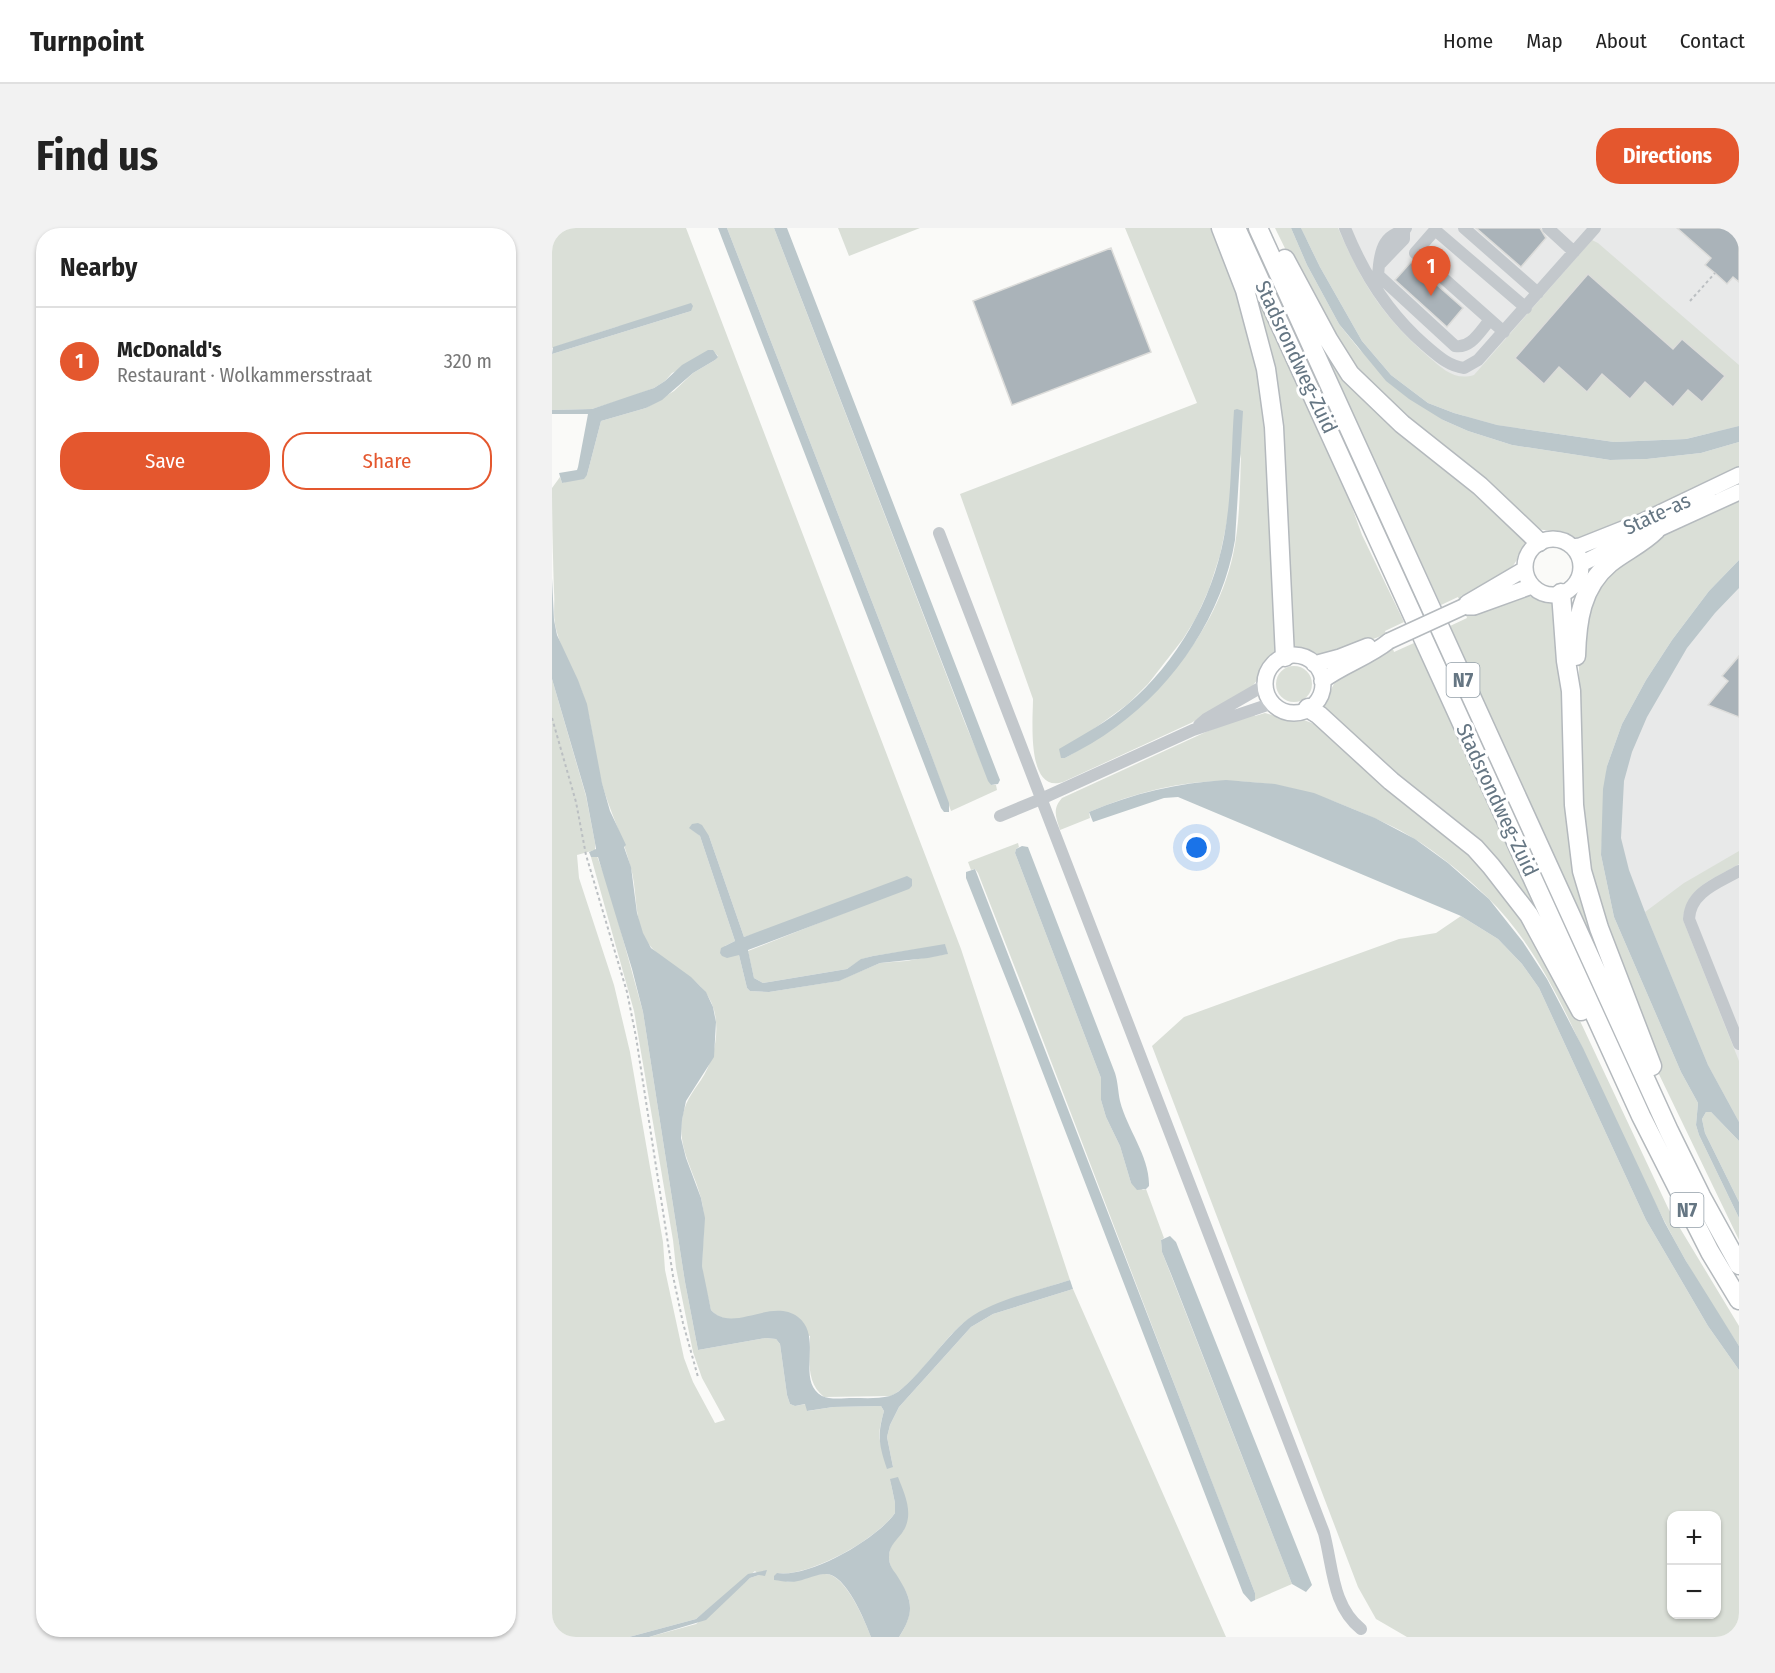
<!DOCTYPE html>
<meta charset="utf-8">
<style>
body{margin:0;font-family:"Fira Sans Condensed",sans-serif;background:#f2f2f2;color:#222}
.controls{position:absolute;right:18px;bottom:18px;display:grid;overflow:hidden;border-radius:12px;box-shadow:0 2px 4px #0004}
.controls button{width:54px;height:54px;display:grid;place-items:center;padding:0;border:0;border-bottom:2px solid #e0e0e0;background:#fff;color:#222;font:30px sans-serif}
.you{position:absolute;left:645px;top:620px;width:21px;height:21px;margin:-15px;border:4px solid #fff;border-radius:50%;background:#1a73e8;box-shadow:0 0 0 9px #1a73e833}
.badge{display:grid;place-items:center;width:39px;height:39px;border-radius:50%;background:#e4572e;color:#fff;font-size:20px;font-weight:700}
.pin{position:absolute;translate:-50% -50px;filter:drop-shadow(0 2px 3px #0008)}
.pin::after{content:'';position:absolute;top:32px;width:21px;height:18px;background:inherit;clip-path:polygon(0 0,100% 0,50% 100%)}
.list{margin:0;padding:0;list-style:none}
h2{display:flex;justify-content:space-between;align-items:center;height:78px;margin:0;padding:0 24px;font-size:26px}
h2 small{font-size:20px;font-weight:400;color:#767676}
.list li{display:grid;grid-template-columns:39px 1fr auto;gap:18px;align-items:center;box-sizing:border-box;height:108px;padding:0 24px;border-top:2px solid #e0e0e0}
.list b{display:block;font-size:22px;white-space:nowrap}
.list p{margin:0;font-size:20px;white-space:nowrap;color:#767676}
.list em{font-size:20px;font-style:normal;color:#767676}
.actions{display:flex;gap:12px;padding:18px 24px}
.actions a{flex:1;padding:14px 0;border:2px solid #e4572e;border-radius:24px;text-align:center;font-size:21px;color:#e4572e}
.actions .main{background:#e4572e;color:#fff}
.map{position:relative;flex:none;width:1187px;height:1409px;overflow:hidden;border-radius:24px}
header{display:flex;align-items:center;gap:36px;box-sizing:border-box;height:84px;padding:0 30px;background:#fff;border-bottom:2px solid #e0e0e0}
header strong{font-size:28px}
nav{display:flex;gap:33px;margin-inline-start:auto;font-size:21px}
.intro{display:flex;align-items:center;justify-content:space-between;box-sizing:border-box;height:144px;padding:0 36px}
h1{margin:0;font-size:42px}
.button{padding:15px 27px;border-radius:24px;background:#e4572e;color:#fff;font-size:21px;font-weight:700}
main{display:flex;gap:36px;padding:0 36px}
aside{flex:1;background:#fff;border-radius:24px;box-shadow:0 2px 4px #0004}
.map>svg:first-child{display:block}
.built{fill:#e8e9e9}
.green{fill:#dadfd7;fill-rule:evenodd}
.water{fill:#bbc7cb}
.building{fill:#aab3b9;stroke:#dcdcda;stroke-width:1.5}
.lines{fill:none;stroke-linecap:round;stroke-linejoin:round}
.major-casing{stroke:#b5babe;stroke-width:18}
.highway-casing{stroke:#b4b9bd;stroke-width:21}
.path{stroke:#bbbfc2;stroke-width:2;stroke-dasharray:3 3;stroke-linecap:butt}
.minor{stroke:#c3c8cc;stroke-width:12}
.major{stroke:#fff;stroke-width:15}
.highway{stroke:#fff;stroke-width:18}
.major-bridge-casing{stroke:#b5babe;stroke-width:18;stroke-linecap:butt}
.major-bridge{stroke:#fff;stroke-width:15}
.labels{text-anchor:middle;stroke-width:6;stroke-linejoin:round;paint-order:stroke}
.shield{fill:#fff;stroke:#939fa8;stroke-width:1.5}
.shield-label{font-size:20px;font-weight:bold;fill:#657683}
.street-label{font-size:21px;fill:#657683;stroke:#fff}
</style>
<header>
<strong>Turnpoint</strong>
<nav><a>Home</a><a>Map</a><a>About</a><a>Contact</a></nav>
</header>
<div class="intro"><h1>Find us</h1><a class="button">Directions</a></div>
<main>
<aside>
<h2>Nearby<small></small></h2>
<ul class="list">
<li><span class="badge">1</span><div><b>McDonald's</b><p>Restaurant · Wolkammersstraat</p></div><em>320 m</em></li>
</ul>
<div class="actions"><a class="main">Save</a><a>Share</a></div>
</aside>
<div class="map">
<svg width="1187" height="1409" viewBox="0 0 1187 1409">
<rect width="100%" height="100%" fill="#fafaf8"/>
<path class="built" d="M 744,0 L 1187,0 L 1187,206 L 922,199 Z
M 1187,346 L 1187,903 L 1078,691 L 1059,576 L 1090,475 Z"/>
<path class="green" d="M 0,0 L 134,0 L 409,721 L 518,1052 C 487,1062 440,1074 414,1093 C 389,1112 365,1155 339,1168 L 272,1169 C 253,1154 258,1130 258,1108 L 183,1091 C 173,1091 166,1090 159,1082 C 156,1068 151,1053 150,1038 C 150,1015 155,993 149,970 C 142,943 126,921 130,892 C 132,875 140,865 149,852 C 162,832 168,805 162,782 C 152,743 103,739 90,704 C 82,682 85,659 78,637 C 71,609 58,584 50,556 C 43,529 41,502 34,476 C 27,448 8,424 3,396 C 1,385 3,374 2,364 C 1,329 0,295 0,260 L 8,249 L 10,255 L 35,247 L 49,193 L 94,180 L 122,163 L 141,145 L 163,132 L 166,128 L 163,125 L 120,145 L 113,153 L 102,160 L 78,169 L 40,181 L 0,182 L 0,126 L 139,83 L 64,99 L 0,120 ZM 141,602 L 157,608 L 192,709 L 360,658 L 196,723 L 202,750 L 211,755 L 295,741 L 310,731 L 321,728 L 393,717 L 395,726 L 354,733 L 328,735 L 286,753 L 217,764 L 198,763 L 195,760 L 187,727 L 173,718 L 183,713 L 148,608 Z
M 175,0 L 222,0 L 413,495 L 439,557 L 444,557 L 445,562 L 399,583 L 376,518 Z
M 286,0 L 368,0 L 297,28 Z
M 573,0 L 665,0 L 688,64 L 714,182 L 724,423 L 711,437 L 706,451 L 699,460 L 639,495 L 511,554 C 474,566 481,492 481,471 L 408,266 L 645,175 ZM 689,226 C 688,259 688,294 681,327 C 661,416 591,487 513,530 L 509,530 L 539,503 L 576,476 L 596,456 L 631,411 L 644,390 L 657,361 L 668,327 Z
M 723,0 L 739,0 L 755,37 L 787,96 L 807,121 L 891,192 L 916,203 L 960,217 L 1058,232 L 1095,231 L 1149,225 L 1187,214 L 1187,242 L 1109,279 L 1034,310 L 1025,310 L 1010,304 L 983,301 L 873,209 L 805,143 L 754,63 Z
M 749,0 L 786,0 C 811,57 830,88 878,130 C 891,141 903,153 922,147 L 1040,12 L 1046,15 L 1187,137 L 1187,198 L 1134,211 L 1062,214 L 945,197 L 902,185 L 876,175 L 839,147 L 810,113 L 768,39 Z
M 690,34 L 792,257 L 810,307 L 852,394 L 833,403 L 834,406 L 801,419 L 766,428 L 739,422 L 726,204 Z
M 777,120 L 977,313 L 969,326 L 967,326 C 961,347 936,356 918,366 L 917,365 L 909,368 L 910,371 L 907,372 L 906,369 L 889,377 L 772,123 Z
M 1187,271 L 1187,332 L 1157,363 L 1120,412 L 1094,452 L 1070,496 L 1055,538 L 1049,627 L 1062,689 L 1129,844 L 1146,875 L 1144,897 L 1147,907 L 1187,990 L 1187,1012 L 1103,838 L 1051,698 L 1029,607 L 1027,439 L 1029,398 L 1050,351 L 1105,310 Z
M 974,367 L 986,371 L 987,370 L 1004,372 L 1011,467 L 1013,549 L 1060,759 L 898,398 L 915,390 L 914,387 L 962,368 Z
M 862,415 L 930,557 L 985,680 L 980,682 L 766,480 L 773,469 L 775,469 L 783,454 L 792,448 L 792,447 L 841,421 L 842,424 Z
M724 456a18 18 0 1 1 36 0a18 18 0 1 1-36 0Z
M 0,451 L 34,568 L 43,615 L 43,622 L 25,627 L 27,650 L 62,757 L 78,824 L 111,1014 L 113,1042 L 132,1130 L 141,1154 L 163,1195 L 173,1192 L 150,1150 L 141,1124 L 124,1040 L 121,1012 L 82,783 L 39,629 L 45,628 L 57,660 L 91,784 L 133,1054 L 146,1122 L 214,1110 L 224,1111 L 228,1116 L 235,1167 L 238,1176 L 243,1178 L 254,1176 L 256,1183 L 281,1179 L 329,1178 L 332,1183 C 324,1212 326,1214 341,1239 L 335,1209 L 338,1197 L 347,1179 L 419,1099 L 441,1086 L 521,1061 L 674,1409 L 347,1409 C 379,1360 329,1354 338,1321 C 340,1313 346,1308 352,1302 L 338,1251 L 343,1275 L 343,1285 C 325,1311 256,1350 225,1345 L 235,1354 C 248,1353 260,1346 273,1346 C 293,1345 313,1393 319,1409 L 97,1409 L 144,1396 L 198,1350 L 207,1347 L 203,1343 L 144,1391 L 77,1409 L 0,1409 Z
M 713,485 L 738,492 L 752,492 L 765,497 L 923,628 L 997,727 L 1117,982 L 1187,1098 L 1187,1118 C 1169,1090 1150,1062 1134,1033 C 1104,980 1079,925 1053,870 C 1021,801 991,723 935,669 C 906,641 872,613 835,596 C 821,589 806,583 791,577 C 703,541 623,547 537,584 L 538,590 L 508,602 C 504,589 500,581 510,570 L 656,503 L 702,486 L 703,488 Z
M 466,615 L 467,619 L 464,621 L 463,625 L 549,850 L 549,872 L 554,889 L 568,918 L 579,955 L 591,962 L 594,961 L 612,1010 L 609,1012 L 610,1024 L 740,1356 L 703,1372 L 703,1365 C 609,1125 520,884 426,645 L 423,641 L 419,642 L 416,634 Z
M 1187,623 L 1187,636 C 1162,651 1133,659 1131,692 L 1187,833 L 1187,894 L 1156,837 L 1093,684 L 1132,655 Z
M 909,688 L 946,711 L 970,736 L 987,760 L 1094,992 L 1156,1098 L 1187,1142 L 1187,1409 L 855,1409 L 824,1391 L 806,1359 L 600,818 L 632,789 L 847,711 L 884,705 ZM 1120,1288 L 1164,1288 L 1164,1386 L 1120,1386 Z
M 1154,884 L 1159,884 L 1187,913 L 1187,974 L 1153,905 L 1150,891 Z"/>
<path class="water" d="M 166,0 L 175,0 L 376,518 L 397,575 L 397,584 L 392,584 L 389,580 Z
M 222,0 L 235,0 L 446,547 L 448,552 L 446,556 L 439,557 L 436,553 Z
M 739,0 L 749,0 L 768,39 L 810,113 L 839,147 L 876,175 L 902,185 L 945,197 L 1062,214 L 1134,211 L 1187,198 L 1187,214 L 1149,225 L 1095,231 L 1058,232 L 960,217 L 916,203 L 891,192 L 857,171 L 834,153 L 787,96 L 755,37 Z
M 139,75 L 141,78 L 139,83 L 0,126 L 1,119 Z
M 156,122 L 161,122 L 166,129 L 163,132 L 141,145 L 110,172 L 94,180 L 49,193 L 35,247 L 32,251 L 10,255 L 7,245 L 25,242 L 26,239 L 36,186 L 0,186 L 0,182 L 40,181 L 102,160 L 113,153 L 130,137 Z
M 685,181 L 691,183 L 683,312 C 671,385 624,456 564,499 C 548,511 530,521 513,530 L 509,530 L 507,521 C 531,507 555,494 576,476 C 625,434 660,373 672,309 C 680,268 679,224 682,182 Z
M 1187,332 L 1187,360 L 1163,385 L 1135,420 L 1095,489 L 1080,524 L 1072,553 L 1069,610 L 1077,642 L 1093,684 L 1156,837 L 1187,894 L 1187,913 L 1159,884 L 1154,884 L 1150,891 L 1153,905 L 1187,974 L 1187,990 L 1147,907 L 1144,897 L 1146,875 L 1129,844 L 1062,689 L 1049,627 L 1051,561 L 1055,538 L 1070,496 L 1094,452 L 1120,412 L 1157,363 Z
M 0,350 L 2,392 L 5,407 L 26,452 L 35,476 L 50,555 L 58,583 L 74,617 L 72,619 L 79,639 L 85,685 L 91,705 L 99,720 L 139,749 L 154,764 L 161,779 L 164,794 L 162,829 L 134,873 L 130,892 L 129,910 L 134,930 L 149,970 L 153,990 L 150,1038 L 159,1082 C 181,1106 219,1069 246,1089 C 272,1109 243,1152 270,1168 C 278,1172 292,1170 301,1170 C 313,1170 326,1171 338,1168 C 358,1162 394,1107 416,1091 C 444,1071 485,1063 518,1052 L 521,1061 L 441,1086 L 419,1099 L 347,1179 L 338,1197 L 335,1209 L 341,1239 L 335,1241 C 327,1217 325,1208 332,1183 L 329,1178 L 281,1179 L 255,1183 L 253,1176 L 243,1178 L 238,1176 L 235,1167 L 228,1116 L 224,1111 L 214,1110 L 146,1122 L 133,1054 L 91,784 L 80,741 L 46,629 L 39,629 L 37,624 L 44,621 L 43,615 L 34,567 L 0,451 Z
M 674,552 L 723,556 L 762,565 L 823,590 L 863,611 L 896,635 L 937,671 L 971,714 L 995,751 L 1031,820 L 1113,995 L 1134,1033 L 1187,1118 L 1187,1142 L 1156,1098 L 1094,992 L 987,760 L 970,736 L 946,711 L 909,688 L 626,569 L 612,570 L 541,594 L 537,584 C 582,565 625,555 674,552 Z
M 146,595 L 150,597 L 157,608 L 192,709 L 355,648 L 360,651 L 360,658 L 357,661 L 196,722 L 202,750 L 211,755 L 295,741 L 309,731 L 321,728 L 393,716 L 396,726 L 376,730 L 328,735 L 287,753 L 217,764 L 198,763 L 195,760 L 187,727 L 175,730 L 170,728 L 168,725 L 169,720 L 183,713 L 148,608 L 137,600 L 140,596 Z
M 470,618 L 476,619 L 563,845 C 566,854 566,864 568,873 C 575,901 598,929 597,958 L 594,961 L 585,962 L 579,955 L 568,918 L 554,889 L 549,872 L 549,850 L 463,625 L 464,621 Z
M 423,641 L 703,1365 L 703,1372 L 699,1374 L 691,1365 L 472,796 L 414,650 L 414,644 Z
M 618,1008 L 624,1014 L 760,1357 L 754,1364 L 740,1356 L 619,1046 L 610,1024 L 609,1012 Z
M 346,1249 C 352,1265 362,1284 352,1302 C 346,1312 337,1316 337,1329 C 337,1336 340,1341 344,1346 C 360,1371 364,1383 347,1409 L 319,1409 C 313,1393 294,1346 274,1346 C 265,1346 255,1351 246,1353 C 238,1355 230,1353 222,1352 L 222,1348 L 225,1345 C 257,1350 324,1312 343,1285 L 343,1275 L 338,1251 Z
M 215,1342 L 213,1348 L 207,1347 L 198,1350 L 154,1392 L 97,1409 L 77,1409 L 144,1391 L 196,1346 Z"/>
<path class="building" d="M 924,0 L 988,0 L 994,10 L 969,39 Z
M 1125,0 L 1187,0 L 1187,54 L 1181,49 L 1175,56 L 1163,45 L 1153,37 L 1159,30 Z
M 559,20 L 599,124 L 460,177 L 421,73 Z
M 859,34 L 911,80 L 895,99 L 843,52 Z
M 1036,46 L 1121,121 L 1130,111 L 1173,148 L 1150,174 L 1136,162 L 1121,179 L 1093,154 L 1078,171 L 1050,146 L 1035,164 L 1007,139 L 992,156 L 963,130 Z
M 1187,428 L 1187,489 L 1156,477 L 1176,453 L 1170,448 Z"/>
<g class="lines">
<g class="major-casing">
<path id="major" d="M973 339a28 28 0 1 1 56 0a28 28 0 1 1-56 0Z
M 1021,319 L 1028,318 L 1091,293 L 1187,247
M 1029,336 L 1088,306 L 1104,302 L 1187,264
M 915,375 L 973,341
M 911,379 L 922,379 L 980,358
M713 456a29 29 0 1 1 58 0a29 29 0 1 1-58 0Z
M 762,436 L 788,429 L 816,418
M 770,453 C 791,437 816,430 837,413"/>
</g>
<g class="highway-casing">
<path id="highway" d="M 669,0 L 693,62 L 714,141 L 722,199 L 733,429
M 684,0 L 1089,888 L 1158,1024 L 1187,1072
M 706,0 L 1117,903 L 1149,968 L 1187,1037
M 733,31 L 776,111 L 798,146 L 850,196 L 928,258 L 987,314
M 1009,365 L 1014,433 L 1019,463 L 1022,577 L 1030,643 L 1047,700 L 1100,838
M 1024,428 C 1025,393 1029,359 1058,335 C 1073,323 1090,316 1104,302
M 756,480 L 767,487 L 839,553 L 923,620 L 939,638 L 977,687 L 1029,783"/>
</g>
<path class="path" d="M 1138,73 L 1163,45
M 0,490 L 24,574 L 34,627 L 75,764 L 84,809 L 121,1048 L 131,1095 L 146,1149"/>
<path class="minor" d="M 793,0 C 811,45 836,85 873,117 C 885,127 896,138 912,140 L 926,132 L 1043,0
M 912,0 L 986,65
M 996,0 L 1022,24
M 852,3 L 852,11 L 827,37 L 826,47 L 903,118 C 919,121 928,103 938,92
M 827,37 C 829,20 833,7 852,3 L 854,0
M 952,104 L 863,25 L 883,2 L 974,80
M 387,305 L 772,1305 C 781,1339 780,1378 809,1401
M 647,497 L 654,491 L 713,457
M 448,588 L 489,571 L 641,502 L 721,475
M 1187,643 C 1166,655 1138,664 1137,691 L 1187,816"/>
<use href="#major" class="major"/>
<use href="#highway" class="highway"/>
<g class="major-bridge-casing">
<path id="major-bridge" d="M 837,413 L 911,379"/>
</g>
<use href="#major-bridge" class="major-bridge"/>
</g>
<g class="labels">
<g class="shield">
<rect x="894.5" y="435" width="33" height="34" rx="4.5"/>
<rect x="1118.5" y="965" width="33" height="34" rx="4.5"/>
</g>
<g class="shield-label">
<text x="911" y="459">N7</text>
<text x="1135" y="989">N7</text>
</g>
<g class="street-label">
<text transform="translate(744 129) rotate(65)" y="7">Stadsrondweg-Zuid</text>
<text transform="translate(1105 286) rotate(-25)" y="7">State-as</text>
<text transform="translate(945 572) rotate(65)" y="7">Stadsrondweg-Zuid</text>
</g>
</g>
</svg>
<div class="controls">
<button>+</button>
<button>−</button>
</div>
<div class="you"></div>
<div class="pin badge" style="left:879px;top:68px">1</div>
</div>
</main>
